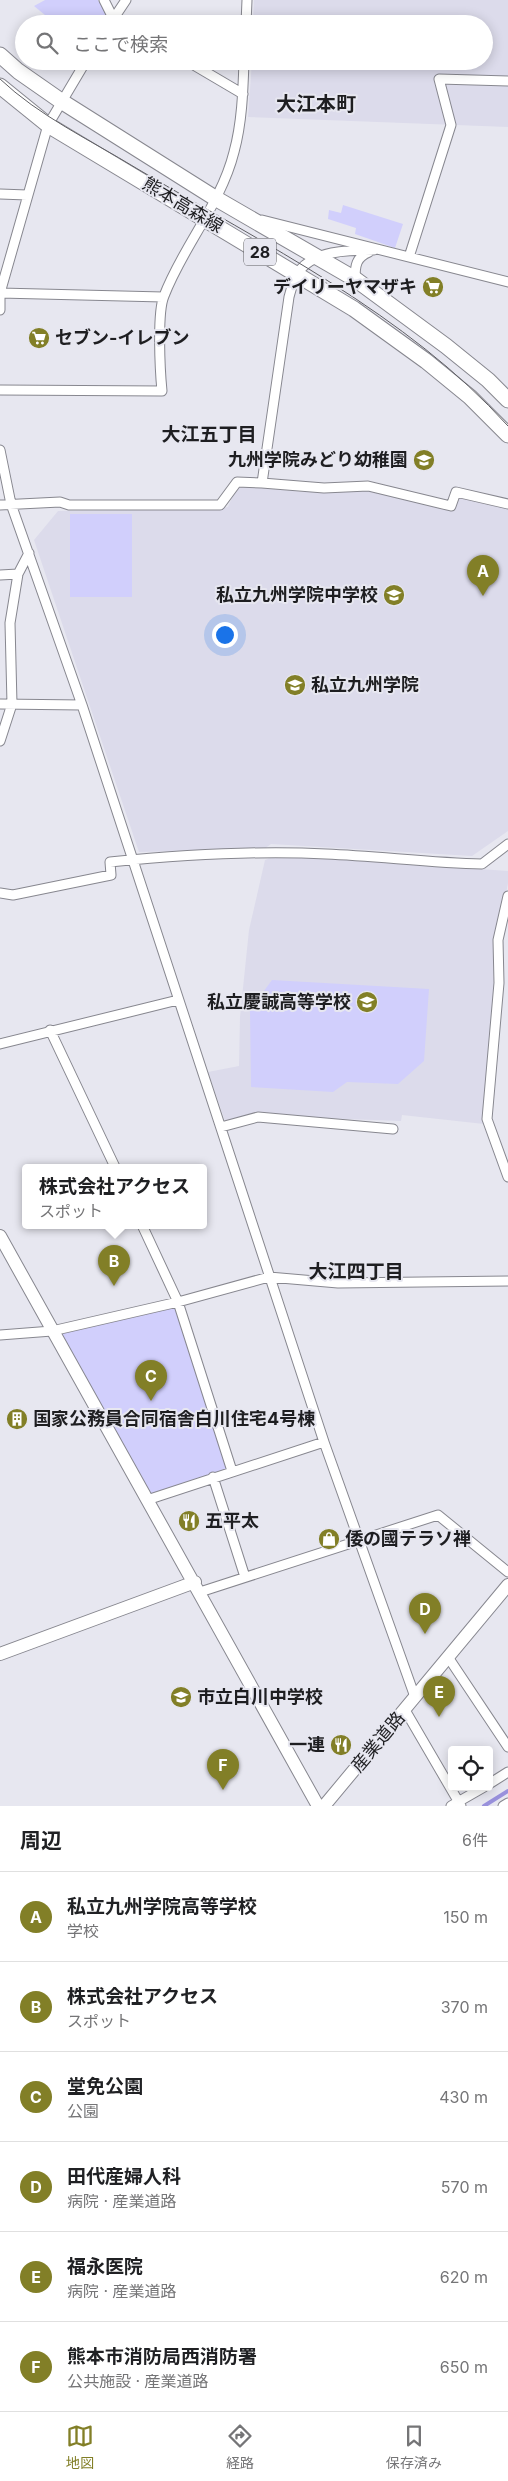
<!DOCTYPE html>
<html lang="ja">
<meta charset="utf-8">
<style>
body{margin:0;font-family:Inter,"Noto Sans JP",sans-serif;background:#f6f6f6;color:#202124}
.controls{position:absolute;right:15px;bottom:15px;display:grid;overflow:hidden;border-radius:5px;box-shadow:0 2px 12px #0003}
.controls button{width:45px;height:45px;display:grid;place-items:center;padding:0;border:0;border-bottom:1px solid #e0e0e0;background:#fff;color:#202124;font:25px sans-serif}
.you{position:absolute;left:224px;top:634px;width:18px;height:18px;margin:-12px;border:4px solid #fff;border-radius:50%;background:#1a73e8;box-shadow:0 0 0 8px #1a73e833}
.badge{display:grid;place-items:center;width:32px;height:32px;border-radius:50%;background:#827f27;color:#fff;font-size:16px;font-weight:700}
.pin{position:absolute;translate:-50% -41px;filter:drop-shadow(0 1px 2px #0008)}
.pin::after{content:'';position:absolute;top:26px;width:18px;height:15px;background:inherit;clip-path:polygon(0 0,100% 0,50% 100%)}
.popup{position:absolute;left:22px;top:1164px;width:185px;height:65px;box-sizing:border-box;display:grid;place-content:center;border-radius:5px;background:#fff;filter:drop-shadow(0 1px 4px #0005);font-size:16px;white-space:nowrap;color:#757577}
.popup b{font-size:19px;color:#202124}
.popup::after{content:'';position:absolute;left:50%;top:100%;margin-left:-10px;border:10px solid transparent;border-top-color:#fff}
.list{margin:0;padding:0;list-style:none}
h2{display:flex;justify-content:space-between;align-items:center;height:65px;margin:0;padding:0 20px;font-size:21px}
h2 small{font-size:16px;font-weight:400;color:#757577}
.list li{display:grid;grid-template-columns:32px 1fr auto;gap:15px;align-items:center;box-sizing:border-box;height:90px;padding:0 20px;border-top:1px solid #e0e0e0}
.list b{display:block;font-size:19px;white-space:nowrap}
.list p{margin:0;font-size:16px;white-space:nowrap;color:#757577}
.list em{font-size:16px;font-style:normal;color:#757577}
.icon{flex:none;width:28px;height:28px;fill:none;stroke:currentColor;stroke-width:2;stroke-linecap:round;stroke-linejoin:round}
.map{position:relative;flex:none;width:508px;height:1806px;overflow:hidden}
.search{position:absolute;background:#fff;box-shadow:0 2px 12px #0003;left:15px;right:15px;top:15px;height:55px;display:flex;align-items:center;gap:12px;box-sizing:border-box;padding:0 18px;border-radius:28px;color:#757577;font-size:19px}
.sheet{height:605px;background:#fff}
nav{display:flex;justify-content:space-around;align-items:center;box-sizing:border-box;height:70px;border-top:1px solid #e0e0e0;background:#fff;font-size:14px;color:#757577}
nav a{display:grid;justify-items:center;gap:2px}
nav .on{color:#827f27}
.map>svg:first-child{display:block}
.built{fill:#dcdbeb}
.green{fill:#d1cffc}
.lines{fill:none;stroke-linecap:round;stroke-linejoin:round}
.stream{stroke:#9991dc;stroke-width:4}
.street-casing{stroke:#87878f;stroke-width:11}
.secondary-casing{stroke:#87878f;stroke-width:14}
.primary-casing{stroke:#87878f;stroke-width:17}
.street{stroke:#fff;stroke-width:9}
.secondary{stroke:#fff;stroke-width:12}
.primary{stroke:#fff;stroke-width:15}
.tram{stroke:#5f5f64;stroke-width:1}
.labels{text-anchor:middle;stroke-width:4;stroke-linejoin:round;paint-order:stroke}
.shield{fill:#e7e7f0;stroke:#5a5a5f;stroke-width:1}
.shield-label{font-size:16px;font-weight:bold;fill:#1e1e21}
.street-label{font-size:18px;fill:#1e1e21;stroke:#e7e7f0}
.poi-label{font-size:18px;font-weight:bold;fill:#1e1e21;stroke:#e7e7f0;text-anchor:start}
.neighbourhood-label{font-size:19px;font-weight:bold;fill:#1e1e21;stroke:#e7e7f0}
.quarter-label{font-size:20px;font-weight:bold;fill:#1e1e21;stroke:#e7e7f0}
</style>
<div class="map">
<svg width="508" height="1806" viewBox="0 0 508 1806">
<rect width="100%" height="100%" fill="#e7e7f0"/>
<path class="built" d="M 254,0 L 508,0 L 508,127 L 248,117 L 252,61 L 484,61 L 484,24 L 253,24 Z
M 243,486 L 303,492 L 385,491 L 453,509 L 458,496 L 508,506 L 508,831 L 472,856 L 271,844 L 264,849 L 139,852 L 34,540 L 58,511 L 215,509 L 228,507 L 235,491 Z
M 278,855 L 508,871 L 508,883 L 493,961 L 494,986 L 484,1124 L 402,1115 L 401,1121 L 263,1116 L 226,1124 L 208,1072 L 239,1066 L 240,1017 L 249,930 L 265,860 Z"/>
<path class="green" d="M 45,0 L 98,0 L 106,13 L 102,24 L 93,24 L 80,17 L 75,24 L 56,24 L 34,6 Z
M 343,205 L 403,224 L 395,248 L 355,234 L 356,228 L 328,219 L 329,210 L 341,213 Z
M 70,514 L 132,514 L 132,597 L 70,597 Z
M 272,980 L 429,989 L 424,1061 L 398,1084 L 347,1082 L 333,1092 L 251,1087 L 250,1010 Z
M 176,1307 L 227,1469 L 149,1494 L 58,1334 Z"/>
<g class="lines">
<path class="stream" d="M 484,1806 L 508,1791"/>
<g class="street-casing">
<path id="street" d="M 104,0 L 113,18 L 124,24
M 110,24 L 126,0
M 246,24 L 247,0
M 187,61 L 243,94
M 0,194 L 27,195
M 262,220 L 508,282
M 409,257 L 451,125 L 439,79 L 508,81
M 355,279 C 355,266 356,257 369,252
M 0,293 L 163,297
M 0,310 L 0,293 L 48,125 L 86,61
M 0,390 L 162,391 C 160,371 157,312 164,296 C 183,246 221,204 234,152 C 242,123 243,91 244,61
M 0,450 L 11,504 L 82,705 L 324,1442 L 415,1697
M 262,483 L 324,488 L 368,486 L 451,506 L 456,492 L 508,504
M 0,505 L 60,502 L 69,505 L 220,505 L 237,482 L 262,483 L 289,297 C 291,290 293,281 297,274 C 312,250 349,250 374,250
M 0,575 L 18,574 L 29,553
M 0,704 L 82,705
M 0,741 L 12,704 L 10,623 L 18,574
M 0,893 L 13,895 L 111,875 L 110,862 C 181,855 255,850 326,854 C 378,856 430,863 482,864 L 508,844
M 508,896 L 498,940 L 499,983 L 487,1119 L 508,1177
M 50,1030 L 115,1167
M 0,1044 L 178,1000
M 221,1127 L 258,1117 L 393,1129
M 142,1225 L 178,1302 L 232,1471
M 0,1335 L 52,1331 L 178,1302 L 269,1277 L 338,1283 L 508,1281
M 213,1477 L 245,1577
M 147,1500 L 324,1442
M 200,1592 L 438,1515 L 508,1572
M 448,1657 L 508,1747
M 405,1710 L 461,1806
M 489,1784 L 508,1772
M 451,1806 L 484,1787
M 503,1806 L 508,1803"/>
</g>
<g class="secondary-casing">
<path id="secondary" d="M 0,1236 L 318,1806
M 0,1654 L 195,1582
M 324,1806 L 508,1585"/>
</g>
<g class="primary-casing">
<path id="primary" d="M 0,55 L 18,71 L 61,101 L 215,198 L 355,279 L 446,346 L 488,380 L 508,400
M 0,86 L 48,125 L 354,309 L 426,361 L 470,397 L 508,435"/>
</g>
<use href="#street" class="street"/>
<use href="#secondary" class="secondary"/>
<use href="#primary" class="primary"/>
<path class="tram" d="M 0,79 C 39,116 90,140 136,168 C 265,245 406,313 508,426"/>
</g>
<defs>
<g id="supermarket-disc" transform="scale(1.125)"><circle r="9.5" fill="#827f27" stroke="#e7e7f0"/><path d="M-6-5.5h2.5l.6 2H6L4.5 2H-2.5L-4.4-4H-6ZM-1.5 3.2a1.3 1.3 0 1 0 .1 0ZM3 3.2a1.3 1.3 0 1 0 .1 0Z" fill="#fff"/></g>
<g id="school-disc" transform="scale(1.125)"><circle r="9.5" fill="#827f27" stroke="#e7e7f0"/><path d="M0-5L7-2L0 1L-7-2ZM-4 1L0 2.5L4 1V4Q0 6-4 4Z" fill="#fff"/></g>
<g id="building-disc" transform="scale(1.125)"><circle r="9.5" fill="#827f27" stroke="#e7e7f0"/><path d="M-4-6H4V6H1V3H-1V6H-4ZM-2.5-4.3h1.7v1.8h-1.7ZM.8-4.3h1.7v1.8H.8ZM-2.5-1h1.7V.8h-1.7ZM.8-1h1.7V.8H.8Z" fill="#fff"/></g>
<g id="restaurant-disc" transform="scale(1.125)"><circle r="9.5" fill="#827f27" stroke="#e7e7f0"/><path d="M-5-6h1v4h1v-4h1v4h1v-4h1v5L-1.5 .5V6h-2V.5L-5-1ZM5-6V6H3V1.5H1.5Q1.5-4 5-6Z" fill="#fff"/></g>
<g id="shop-disc" transform="scale(1.125)"><circle r="9.5" fill="#827f27" stroke="#e7e7f0"/><path d="M-5-2.5h2.3a2.7 3.5 0 0 1 5.4 0H5L5.5 6h-11ZM-1.5-2.5h3a1.5 2.3 0 0 0-3 0Z" fill="#fff"/></g>
</defs>
<g fill-rule="evenodd">
<use href="#supermarket-disc" x="433" y="287"/>
<use href="#supermarket-disc" x="39" y="338"/>
<use href="#school-disc" x="424" y="460"/>
<use href="#school-disc" x="394" y="595"/>
<use href="#school-disc" x="295" y="685"/>
<use href="#school-disc" x="367" y="1002"/>
<use href="#building-disc" x="17" y="1419"/>
<use href="#restaurant-disc" x="189" y="1521"/>
<use href="#shop-disc" x="329" y="1539"/>
<use href="#school-disc" x="181" y="1697"/>
<use href="#restaurant-disc" x="341" y="1745"/>
</g>
<g class="labels">
<rect class="shield" x="244" y="238.5" width="32" height="27" rx="4"/>
<g class="shield-label">
<text x="260" y="258">28</text>
</g>
<g class="street-label">
<text transform="translate(183 205) rotate(31)" y="6">熊本高森線</text>
<text transform="translate(378 1742) rotate(-50)" y="6">産業道路</text>
</g>
<g class="poi-label">
<text x="417" y="293" text-anchor="end">デイリーヤマザキ</text>
<text x="55" y="344">セブン-イレブン</text>
<text x="408" y="466" text-anchor="end">九州学院みどり幼稚園</text>
<text x="378" y="601" text-anchor="end">私立九州学院中学校</text>
<text x="311" y="691">私立九州学院</text>
<text x="351" y="1008" text-anchor="end">私立慶誠高等学校</text>
<text x="33" y="1425">国家公務員合同宿舎白川住宅4号棟</text>
<text x="205" y="1527">五平太</text>
<text x="345" y="1545">倭の國テラソ禅</text>
<text x="197" y="1703">市立白川中学校</text>
<text x="325" y="1751" text-anchor="end">一連</text>
</g>
<g class="neighbourhood-label">
<text x="209" y="441">大江五丁目</text>
<text x="356" y="1278">大江四丁目</text>
</g>
<g class="quarter-label">
<text x="316" y="111">大江本町</text>
</g>
</g>
</svg>
<div class="controls">
<button><svg class="icon" aria-label="locate" viewBox="0 0 24 24"><circle cx="12" cy="12" r="6"/><path d="M12 2v4M12 18v4M2 12h4M18 12h4"/></svg></button>
</div>
<div class="you"></div>
<div class="pin badge" style="left:483px;top:596px">A</div>
<div class="pin badge" style="left:114px;top:1286px">B</div>
<div class="popup"><b>株式会社アクセス</b>スポット</div>
<div class="pin badge" style="left:151px;top:1401px">C</div>
<div class="pin badge" style="left:425px;top:1634px">D</div>
<div class="pin badge" style="left:439px;top:1717px">E</div>
<div class="pin badge" style="left:223px;top:1790px">F</div>
<div class="search"><svg class="icon" aria-label="search" viewBox="0 0 24 24"><circle cx="10" cy="10" r="6"/><path d="M15 15l6 6"/></svg>ここで検索</div>
</div>
<section class="sheet">
<h2>周辺<small>6件</small></h2>
<ul class="list">
<li><span class="badge">A</span><div><b>私立九州学院高等学校</b><p>学校</p></div><em>150 m</em></li>
<li><span class="badge">B</span><div><b>株式会社アクセス</b><p>スポット</p></div><em>370 m</em></li>
<li><span class="badge">C</span><div><b>堂免公園</b><p>公園</p></div><em>430 m</em></li>
<li><span class="badge">D</span><div><b>田代産婦人科</b><p>病院 · 産業道路</p></div><em>570 m</em></li>
<li><span class="badge">E</span><div><b>福永医院</b><p>病院 · 産業道路</p></div><em>620 m</em></li>
<li><span class="badge">F</span><div><b>熊本市消防局西消防署</b><p>公共施設 · 産業道路</p></div><em>650 m</em></li>
</ul>
</section>
<nav>
<a class="on"><svg class="icon" aria-label="map" viewBox="0 0 24 24"><path d="M3 6l6-2 6 2 6-2v14l-6 2-6-2-6 2zM9 4v14M15 6v14"/></svg>地図</a>
<a><svg class="icon" aria-label="directions" viewBox="0 0 24 24"><path d="M12 3l9 9-9 9-9-9zM9 14v-3h6M13 9l2 2-2 2"/></svg>経路</a>
<a><svg class="icon" aria-label="saved" viewBox="0 0 24 24"><path d="M7 4h10v16l-5-4-5 4z"/></svg>保存済み</a>
</nav>
